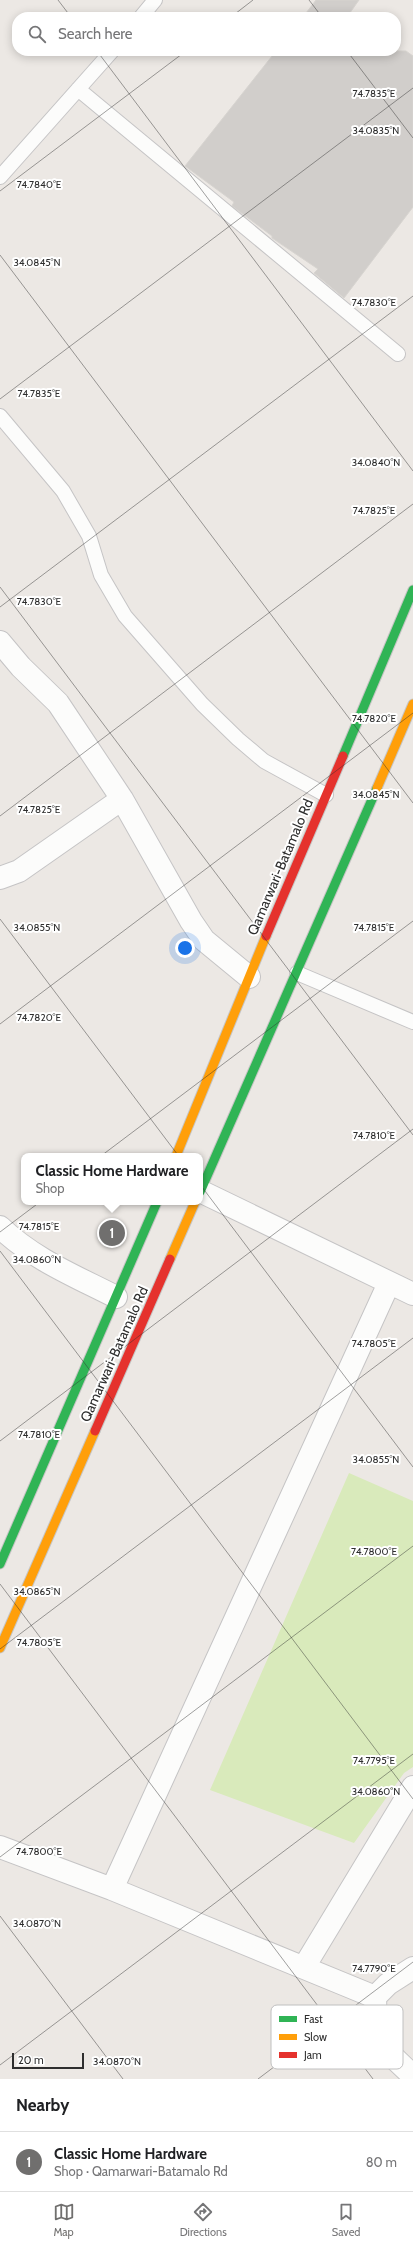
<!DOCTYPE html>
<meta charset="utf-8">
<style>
body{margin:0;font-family:Cabin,sans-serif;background:#f6f6f6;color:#202124}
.scale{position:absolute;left:12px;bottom:10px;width:72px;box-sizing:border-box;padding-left:4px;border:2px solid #2e2e2e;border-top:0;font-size:11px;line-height:14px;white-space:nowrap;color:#2e2e2e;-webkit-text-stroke:3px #fff;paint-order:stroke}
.you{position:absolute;left:185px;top:948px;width:14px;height:14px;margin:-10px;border:3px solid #fff;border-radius:50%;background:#1a73e8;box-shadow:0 0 0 6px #1a73e833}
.badge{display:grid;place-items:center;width:26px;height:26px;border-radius:50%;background:#706f6e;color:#fff;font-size:13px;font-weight:700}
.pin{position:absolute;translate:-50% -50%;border:2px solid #fff;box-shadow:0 1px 4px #0006}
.popup{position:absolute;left:21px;top:1153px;width:182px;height:52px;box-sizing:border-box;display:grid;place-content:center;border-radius:8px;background:#fff;filter:drop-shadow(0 1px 3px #0005);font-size:13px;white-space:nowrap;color:#757577}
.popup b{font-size:15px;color:#202124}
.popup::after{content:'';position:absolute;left:50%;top:100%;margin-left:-8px;border:8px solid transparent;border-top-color:#fff}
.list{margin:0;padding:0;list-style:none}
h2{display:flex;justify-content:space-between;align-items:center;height:52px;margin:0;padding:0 16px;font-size:17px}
h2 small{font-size:13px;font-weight:400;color:#757577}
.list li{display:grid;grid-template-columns:26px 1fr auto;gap:12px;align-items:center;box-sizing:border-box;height:60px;padding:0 16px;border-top:1px solid #e0e0e0}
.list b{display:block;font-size:15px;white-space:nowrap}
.list p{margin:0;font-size:13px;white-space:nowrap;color:#757577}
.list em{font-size:13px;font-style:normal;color:#757577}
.icon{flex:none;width:22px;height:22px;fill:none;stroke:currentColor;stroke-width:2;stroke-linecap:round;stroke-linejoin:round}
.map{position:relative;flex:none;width:413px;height:2079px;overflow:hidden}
.search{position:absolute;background:#fff;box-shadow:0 2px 10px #0003;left:12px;right:12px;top:12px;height:44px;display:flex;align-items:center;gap:10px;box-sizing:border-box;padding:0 14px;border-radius:16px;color:#757577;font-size:15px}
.sheet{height:112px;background:#fff}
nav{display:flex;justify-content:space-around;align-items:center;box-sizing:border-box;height:56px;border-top:1px solid #e0e0e0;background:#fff;font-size:11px;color:#757577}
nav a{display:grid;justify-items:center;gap:2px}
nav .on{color:#706f6e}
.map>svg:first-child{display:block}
.pitch{fill:#d9eabb}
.building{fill:#d1cecb;stroke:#d7d4d0}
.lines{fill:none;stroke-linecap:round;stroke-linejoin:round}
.lane-casing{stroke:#c5c4c5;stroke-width:16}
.street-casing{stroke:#c5c4c5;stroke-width:24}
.fast-casing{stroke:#c6c5c4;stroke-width:11}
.slow-casing{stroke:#c6c5c4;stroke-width:11}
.jam-casing{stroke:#c6c5c4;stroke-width:11}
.lane{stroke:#fcfcfb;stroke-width:14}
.street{stroke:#fcfcfb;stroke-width:22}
.fast{stroke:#30b455;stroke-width:9}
.slow{stroke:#ff9f0a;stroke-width:9}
.jam{stroke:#e5322d;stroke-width:9}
.ticks{fill:none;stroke:#2e2e2e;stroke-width:1;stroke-opacity:0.45}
.labels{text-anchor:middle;stroke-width:4;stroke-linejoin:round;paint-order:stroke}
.street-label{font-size:14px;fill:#2e2e2e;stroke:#fff}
.key{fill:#fff;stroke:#c0c0c0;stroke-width:1}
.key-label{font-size:11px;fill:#2e2e2e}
.ticks-label{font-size:10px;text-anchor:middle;fill:#2e2e2e;stroke:#fff;stroke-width:4;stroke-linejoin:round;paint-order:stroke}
</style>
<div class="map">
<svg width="413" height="2079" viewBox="0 0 413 2079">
<rect width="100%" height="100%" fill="#ece8e4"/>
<path class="pitch" d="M 349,1473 L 413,1501 L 413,1767 L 404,1773 L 354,1843 L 210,1790 Z"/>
<path class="building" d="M 316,0 L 359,0 L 347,17 L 303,17 Z
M 276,51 L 406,51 L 413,56 L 413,207 L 344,298 L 314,273 L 318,269 L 272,238 L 272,236 L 232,206 L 234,202 L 185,166 Z"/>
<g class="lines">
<g class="lane-casing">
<path id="lane" d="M 141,17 L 155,0
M 78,89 L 398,354
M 0,177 L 112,51
M 0,416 L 63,491 L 89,536 L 101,575 L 125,616 L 202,704 L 238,739 L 264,761 L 326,795
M 297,973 L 413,1022"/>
</g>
<g class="street-casing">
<path id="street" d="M 0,642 L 21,667 L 58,703 L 122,799 L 191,921 L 204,940 L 249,977
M 0,878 L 19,871 L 122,799
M 200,1191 L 413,1294
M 0,1227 C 33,1259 75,1276 116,1297
M 0,1847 L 112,1889 L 375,1997
M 112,1889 L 389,1283
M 304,1967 L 413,1787
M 413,1968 L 388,1984 L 375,1997 L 376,2028 L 391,2055 L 413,2076"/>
</g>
<g class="fast-casing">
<path id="fast" d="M 343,756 L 413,590
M 200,1192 L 377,788
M 0,1564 L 157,1202"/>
</g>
<g class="slow-casing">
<path id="slow" d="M 377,788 L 413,704
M 176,1156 L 266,936
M 170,1259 L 195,1202
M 0,1648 L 95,1431"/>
</g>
<g class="jam-casing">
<path id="jam" d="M 266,936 L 343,756
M 95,1431 L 170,1259"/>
</g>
<use href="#lane" class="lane"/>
<use href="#street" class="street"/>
<use href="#fast" class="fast"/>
<use href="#slow" class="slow"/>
<use href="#jam" class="jam"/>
</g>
<path class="ticks" d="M 58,0 L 71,17M 309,0 L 322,17M 231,17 L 253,0M 97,51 L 413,471M 347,51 L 413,138M 0,191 L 186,51M 0,255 L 413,803M 0,399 L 413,88M 0,587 L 413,1135M 0,607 L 413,296M 0,816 L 413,504M 0,919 L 413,1467M 0,1024 L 413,713M 0,1232 L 413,921M 0,1251 L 413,1799M 0,1441 L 413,1129M 0,1584 L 373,2079M 0,1649 L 413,1338M 0,1857 L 413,1546M 0,1916 L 123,2079M 0,2065 L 413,1754M 258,2079 L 413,1962"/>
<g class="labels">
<g class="street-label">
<text transform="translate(280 867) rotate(-67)" y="5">Qamarwari-Batamalo Rd</text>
<text transform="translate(114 1354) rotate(-66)" y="5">Qamarwari-Batamalo Rd</text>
</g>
</g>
<rect x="271" y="2005" width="132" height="64" rx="6" class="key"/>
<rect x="279" y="2016" width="18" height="6" fill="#30b455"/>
<rect x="279" y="2034" width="18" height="6" fill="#ff9f0a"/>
<rect x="279" y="2052" width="18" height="6" fill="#e5322d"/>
<g class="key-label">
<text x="304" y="2023">Fast</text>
<text x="304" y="2041">Slow</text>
<text x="304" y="2059">Jam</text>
</g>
<g class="ticks-label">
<text x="374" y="97">74.7835°E</text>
<text x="376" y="134">34.0835°N</text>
<text x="39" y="188">74.7840°E</text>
<text x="37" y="266">34.0845°N</text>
<text x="374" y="306">74.7830°E</text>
<text x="39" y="397">74.7835°E</text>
<text x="376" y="466">34.0840°N</text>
<text x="374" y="514">74.7825°E</text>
<text x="39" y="605">74.7830°E</text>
<text x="374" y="722">74.7820°E</text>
<text x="376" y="798">34.0845°N</text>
<text x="39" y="813">74.7825°E</text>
<text x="374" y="931">74.7815°E</text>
<text x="37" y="931">34.0855°N</text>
<text x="39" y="1021">74.7820°E</text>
<text x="374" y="1139">74.7810°E</text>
<text x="39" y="1230">74.7815°E</text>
<text x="37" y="1263">34.0860°N</text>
<text x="374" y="1347">74.7805°E</text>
<text x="39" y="1438">74.7810°E</text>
<text x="376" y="1463">34.0855°N</text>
<text x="374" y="1555">74.7800°E</text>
<text x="37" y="1595">34.0865°N</text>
<text x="39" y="1646">74.7805°E</text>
<text x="374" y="1764">74.7795°E</text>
<text x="376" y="1795">34.0860°N</text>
<text x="39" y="1855">74.7800°E</text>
<text x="37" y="1927">34.0870°N</text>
<text x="374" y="1972">74.7790°E</text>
<text x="117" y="2065">34.0870°N</text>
</g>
</svg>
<div class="scale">20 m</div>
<div class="you"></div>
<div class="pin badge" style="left:112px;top:1233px">1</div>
<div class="popup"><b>Classic Home Hardware</b>Shop</div>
<div class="search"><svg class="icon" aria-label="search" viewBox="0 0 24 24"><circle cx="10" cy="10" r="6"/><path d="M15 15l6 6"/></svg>Search here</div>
</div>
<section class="sheet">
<h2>Nearby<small></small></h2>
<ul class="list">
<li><span class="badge">1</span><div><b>Classic Home Hardware</b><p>Shop · Qamarwari-Batamalo Rd</p></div><em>80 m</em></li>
</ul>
</section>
<nav>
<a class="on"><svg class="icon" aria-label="map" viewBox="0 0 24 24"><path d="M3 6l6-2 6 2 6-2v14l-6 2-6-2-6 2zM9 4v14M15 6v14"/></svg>Map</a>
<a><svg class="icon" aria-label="directions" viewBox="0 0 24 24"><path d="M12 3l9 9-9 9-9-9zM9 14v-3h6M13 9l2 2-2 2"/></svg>Directions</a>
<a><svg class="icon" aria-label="saved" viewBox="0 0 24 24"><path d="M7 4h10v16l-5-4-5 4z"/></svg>Saved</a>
</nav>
